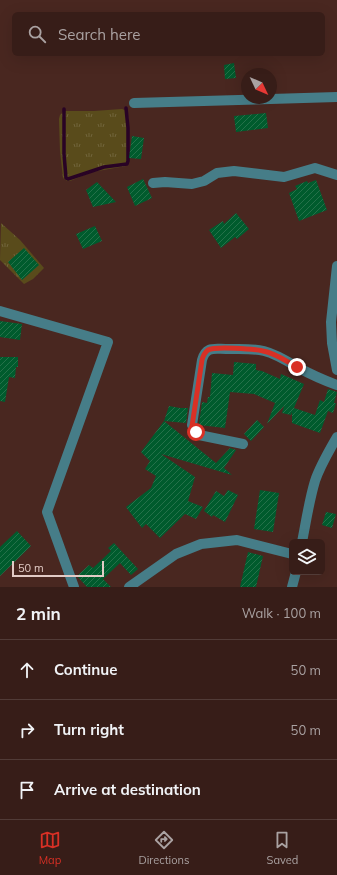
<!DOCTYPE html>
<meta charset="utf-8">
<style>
body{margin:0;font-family:Mulish,sans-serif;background:#422a25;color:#f1f3f6}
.controls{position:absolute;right:12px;bottom:12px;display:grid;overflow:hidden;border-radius:6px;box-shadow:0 4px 16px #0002}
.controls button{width:36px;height:36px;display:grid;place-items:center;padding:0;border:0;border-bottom:1px solid #513b37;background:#371d18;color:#f1f3f6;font:20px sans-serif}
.compass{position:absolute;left:241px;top:68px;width:36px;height:36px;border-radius:50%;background:#371d18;box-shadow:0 4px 16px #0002;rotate:134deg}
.scale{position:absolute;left:12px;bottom:10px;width:92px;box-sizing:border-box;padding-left:4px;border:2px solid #e2cbc6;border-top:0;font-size:11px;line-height:14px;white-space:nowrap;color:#e2cbc6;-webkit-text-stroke:3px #492720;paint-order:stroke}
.stop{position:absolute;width:12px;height:12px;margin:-9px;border:3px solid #d93025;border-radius:50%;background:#fff}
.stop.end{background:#d93025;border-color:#fff;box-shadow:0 1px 4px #0008}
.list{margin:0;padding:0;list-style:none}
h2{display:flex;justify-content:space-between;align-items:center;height:52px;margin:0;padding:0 16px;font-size:17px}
h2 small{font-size:13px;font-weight:400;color:#aaa2a2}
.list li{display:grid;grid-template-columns:26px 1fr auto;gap:12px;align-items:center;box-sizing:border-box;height:60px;padding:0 16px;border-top:1px solid #513b37}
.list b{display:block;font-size:15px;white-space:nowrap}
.list em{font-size:13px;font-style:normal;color:#aaa2a2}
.icon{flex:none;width:22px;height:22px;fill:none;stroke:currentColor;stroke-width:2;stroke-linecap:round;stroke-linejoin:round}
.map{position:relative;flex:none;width:337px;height:587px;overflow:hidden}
.search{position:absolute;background:#371d18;box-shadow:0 4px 16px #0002;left:12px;right:12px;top:12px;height:44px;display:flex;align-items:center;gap:10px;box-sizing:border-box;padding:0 14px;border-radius:6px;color:#aaa2a2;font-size:15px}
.sheet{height:232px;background:#371d18}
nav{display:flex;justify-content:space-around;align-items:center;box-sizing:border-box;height:56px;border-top:1px solid #513b37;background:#371d18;font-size:11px;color:#aaa2a2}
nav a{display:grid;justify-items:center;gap:2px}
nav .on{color:#d93025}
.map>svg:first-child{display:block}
.grass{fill:url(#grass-tufts)}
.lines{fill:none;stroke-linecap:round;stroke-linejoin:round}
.stream{stroke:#290325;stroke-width:3.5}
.building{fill:url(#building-hatch)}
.minor{stroke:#467d88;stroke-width:10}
.route{stroke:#d93025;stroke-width:5}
</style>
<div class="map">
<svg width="337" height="587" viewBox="0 0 337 587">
<defs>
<pattern id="grass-tufts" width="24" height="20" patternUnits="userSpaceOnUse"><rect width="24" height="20" fill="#594b1b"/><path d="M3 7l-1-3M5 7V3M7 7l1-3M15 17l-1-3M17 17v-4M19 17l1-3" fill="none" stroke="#71643b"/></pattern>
<pattern id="building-hatch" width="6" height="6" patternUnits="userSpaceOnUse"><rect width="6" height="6" fill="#005b2d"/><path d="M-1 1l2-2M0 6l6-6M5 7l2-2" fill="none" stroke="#25714a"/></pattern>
</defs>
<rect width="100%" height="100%" fill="#492720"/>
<path class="grass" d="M 122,109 L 127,111 L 129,121 L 127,164 L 126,166 L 92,172 L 70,181 L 67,181 L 63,178 L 60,151 L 59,119 L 60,115 L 64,111 L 94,111 Z
M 1,223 L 20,240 L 44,268 L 33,279 L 24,284 L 0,260 Z"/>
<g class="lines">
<path class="stream" d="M 64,109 L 64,154 L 66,178 L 68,179 L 104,167 L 127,164 L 128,161 L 128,128 L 126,108"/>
</g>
<path class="building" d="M 234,63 L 236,78 L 225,79 L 224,65 Z
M 266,113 L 268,128 L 236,132 L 234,116 Z
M 132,136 L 144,138 L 141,159 L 129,158 Z
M 143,179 L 152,198 L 135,206 L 127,187 Z
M 316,180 L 327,210 L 299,221 L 289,193 L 297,189 L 295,186 L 307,181 L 308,183 Z
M 97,182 L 116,202 L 93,207 L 86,190 Z
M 236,213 L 249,229 L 237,239 L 235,237 L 221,248 L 209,230 L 223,221 L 224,224 Z
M 95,226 L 102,241 L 83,249 L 76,234 Z
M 24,248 L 39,265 L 22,280 L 8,262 Z
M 0,321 L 22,324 L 20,340 L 0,337 Z
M 0,357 L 18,357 L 18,367 L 16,367 L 15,378 L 9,377 L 5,402 L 0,401 Z
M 234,362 L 256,364 L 256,370 L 262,371 L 280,379 L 281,374 L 304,384 L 294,408 L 315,415 L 320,400 L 324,402 L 328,389 L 337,392 L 334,403 L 336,403 L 333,413 L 328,411 L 320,433 L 292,423 L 292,412 L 291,415 L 282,413 L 284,406 L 267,424 L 275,403 L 254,394 L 230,392 L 225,428 L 199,425 L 199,424 L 202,402 L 207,403 L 208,397 L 210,397 L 212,373 L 233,375 Z
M 169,406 L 180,408 L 188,408 L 186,423 L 164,421 Z
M 257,420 L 264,427 L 251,441 L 244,434 Z
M 164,421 L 216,463 L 230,448 L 236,450 L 224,468 L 232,475 L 161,454 L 195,477 L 188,501 L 203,507 L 196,519 L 185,514 L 160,538 L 146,524 L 142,528 L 126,507 L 151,488 L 156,476 L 145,469 L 150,461 L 141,452 Z
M 228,490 L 238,495 L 225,522 L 213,515 L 212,517 L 204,511 L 216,491 L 224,496 Z
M 260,490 L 279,493 L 273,532 L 254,529 Z
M 326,512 L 336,514 L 332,528 L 322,525 Z
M 17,531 L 31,546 L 0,576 L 0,547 Z
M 114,543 L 138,569 L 131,575 L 120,563 L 103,579 L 111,587 L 87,587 L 77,576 L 89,565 L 93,568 L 111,551 L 108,548 Z
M 248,552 L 263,556 L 256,587 L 240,587 Z"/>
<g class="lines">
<path class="minor" d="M 134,103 L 337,97
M 153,183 L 165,182 L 192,184 L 204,181 L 217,173 L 234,171 L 284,177 L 315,168 L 337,175
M 337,266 L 331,322 L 332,343 L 337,370
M 0,311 L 108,342 L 47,512 L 74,587
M 243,444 L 199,435 L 196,432 L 192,425 L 202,360 C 206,346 214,349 226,349 C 238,349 252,348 264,351 C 276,354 287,361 297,367 C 310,374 323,380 337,385
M 302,542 C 306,522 309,501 315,481 C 320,466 329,451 337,437
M 129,587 L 176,554 L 201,544 L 237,540 L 292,554
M 292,587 L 296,572"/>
</g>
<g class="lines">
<path class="route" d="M 196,432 L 192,426 L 202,360 C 203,356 204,353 208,350 C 215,346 254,349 263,351 C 275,353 286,361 297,367"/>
</g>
</svg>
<div class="controls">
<button><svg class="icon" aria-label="layers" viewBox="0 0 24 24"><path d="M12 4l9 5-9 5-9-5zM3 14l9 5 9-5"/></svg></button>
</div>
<svg class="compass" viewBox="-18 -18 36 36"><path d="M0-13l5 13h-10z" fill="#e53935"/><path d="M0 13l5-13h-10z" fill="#aaa2a2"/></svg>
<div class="scale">50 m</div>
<div class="stop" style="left:196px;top:432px"></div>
<div class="stop end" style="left:297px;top:367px"></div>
<div class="search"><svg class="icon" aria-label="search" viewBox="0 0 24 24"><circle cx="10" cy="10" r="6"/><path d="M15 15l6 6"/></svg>Search here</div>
</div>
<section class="sheet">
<h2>2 min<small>Walk · 100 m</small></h2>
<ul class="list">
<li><svg class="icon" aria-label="ahead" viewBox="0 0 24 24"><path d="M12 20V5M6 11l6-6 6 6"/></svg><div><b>Continue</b></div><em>50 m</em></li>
<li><svg class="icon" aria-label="right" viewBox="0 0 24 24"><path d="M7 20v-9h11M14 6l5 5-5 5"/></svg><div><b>Turn right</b></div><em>50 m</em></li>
<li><svg class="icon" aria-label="arrive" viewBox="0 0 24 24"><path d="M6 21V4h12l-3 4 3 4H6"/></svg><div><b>Arrive at destination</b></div></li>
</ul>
</section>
<nav>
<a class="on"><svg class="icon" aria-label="map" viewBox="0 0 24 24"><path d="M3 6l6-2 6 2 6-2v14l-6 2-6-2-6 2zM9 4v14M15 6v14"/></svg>Map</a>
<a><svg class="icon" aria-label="directions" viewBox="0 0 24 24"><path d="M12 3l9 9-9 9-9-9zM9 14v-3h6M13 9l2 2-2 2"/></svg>Directions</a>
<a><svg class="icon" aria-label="saved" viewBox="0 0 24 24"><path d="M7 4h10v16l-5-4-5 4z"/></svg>Saved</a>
</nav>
